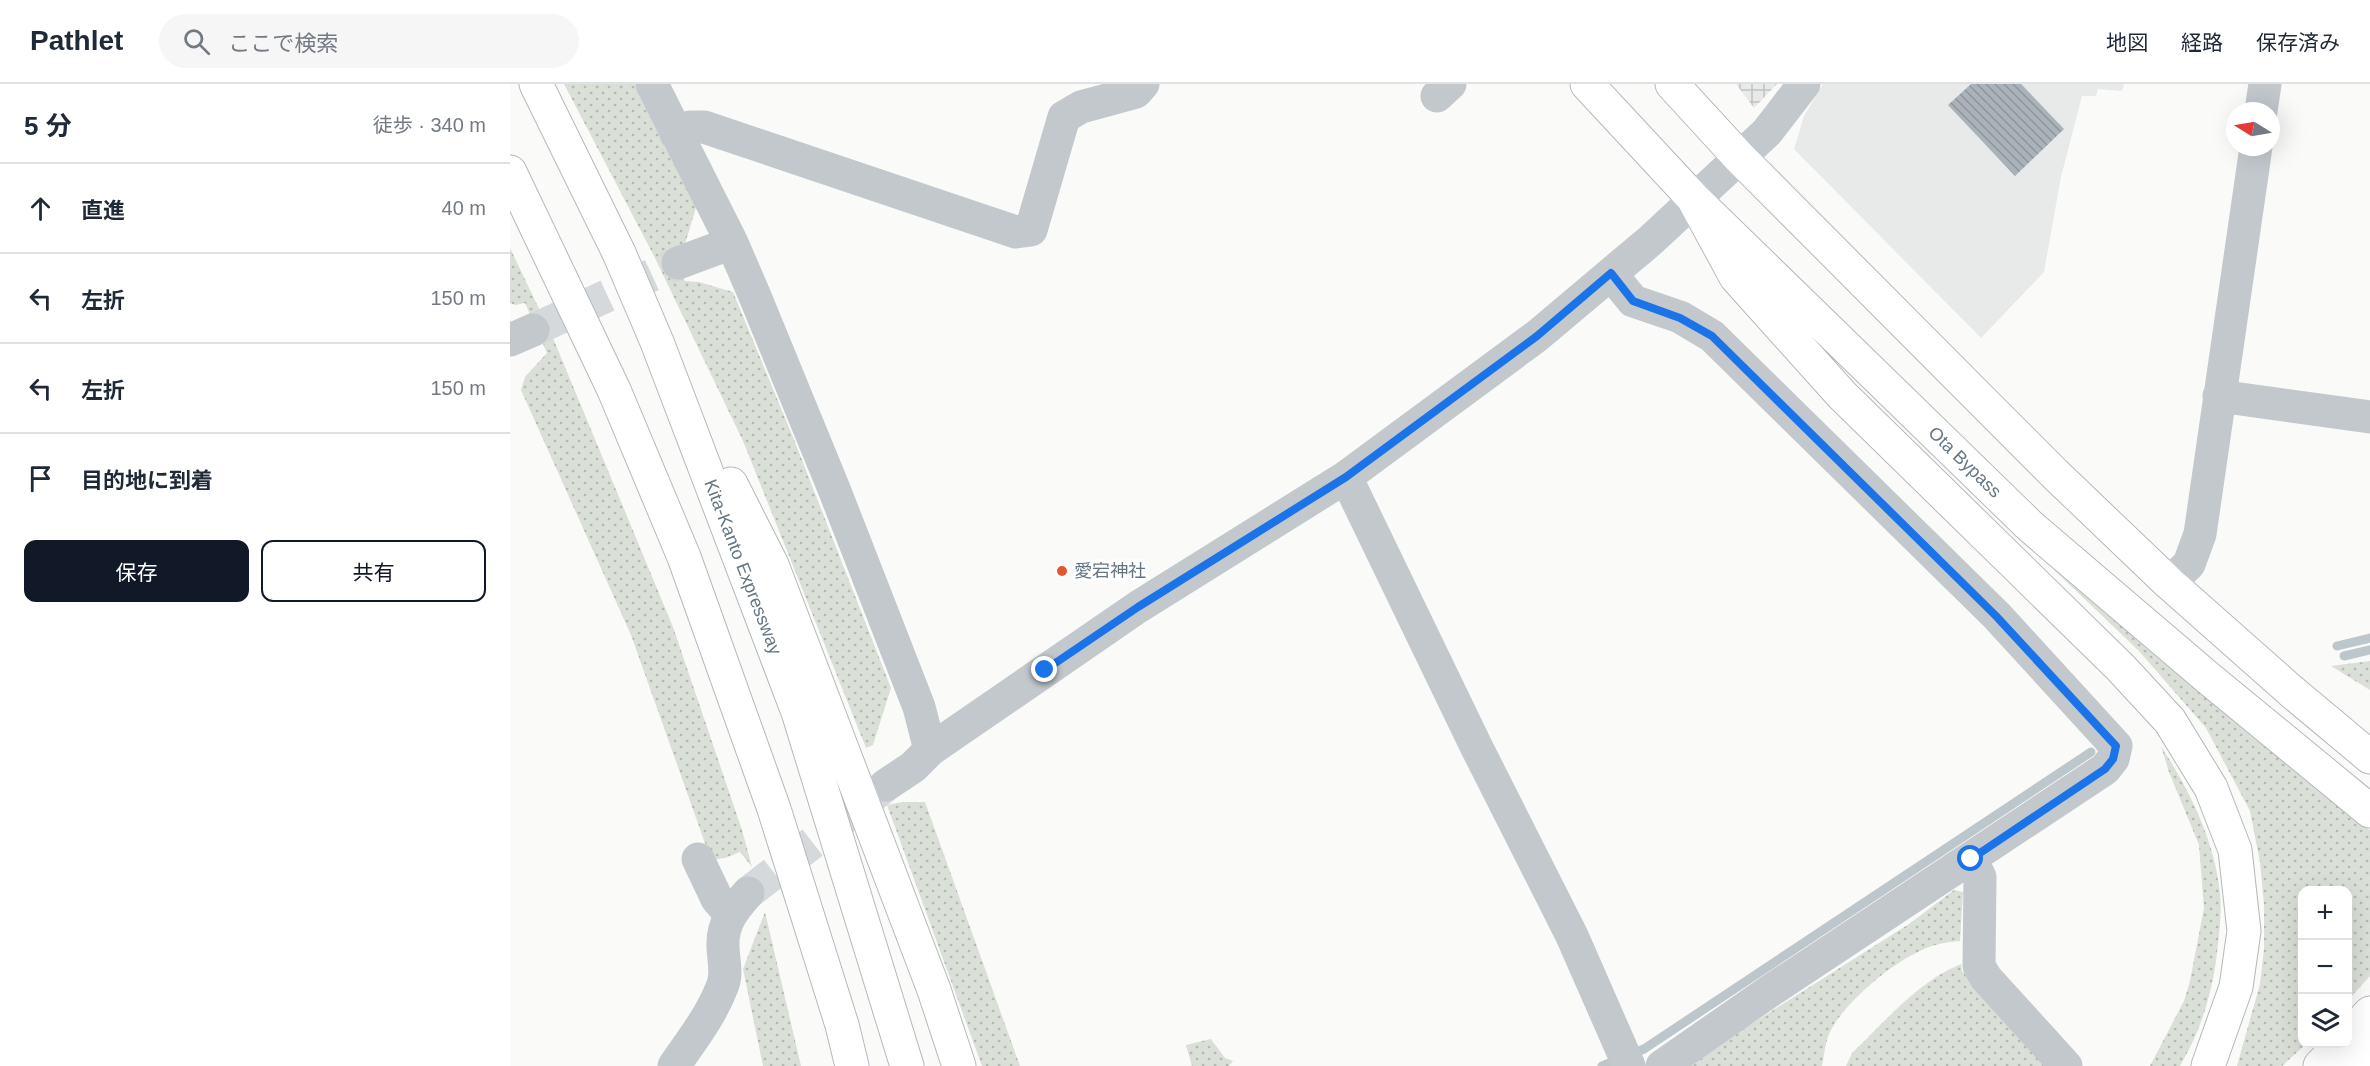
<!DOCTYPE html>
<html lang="ja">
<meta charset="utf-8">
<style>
body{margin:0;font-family:Arial,"Noto Sans JP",sans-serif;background:#f6f6f7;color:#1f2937}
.controls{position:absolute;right:18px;bottom:18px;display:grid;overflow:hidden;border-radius:12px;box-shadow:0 6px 24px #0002}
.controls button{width:54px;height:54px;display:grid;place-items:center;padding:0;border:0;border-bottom:2px solid #e0e1e3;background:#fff;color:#1f2937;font:30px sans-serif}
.compass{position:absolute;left:1716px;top:18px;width:54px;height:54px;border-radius:50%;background:#fff;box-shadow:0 6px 24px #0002;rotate:281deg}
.stop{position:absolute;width:18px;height:18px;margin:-14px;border:4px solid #1a73e8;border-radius:50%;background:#fff}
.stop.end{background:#1a73e8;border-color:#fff;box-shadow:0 2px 6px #0008}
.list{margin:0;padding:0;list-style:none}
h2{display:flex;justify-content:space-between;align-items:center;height:78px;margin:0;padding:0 24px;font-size:26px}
h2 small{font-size:20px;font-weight:400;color:#747a83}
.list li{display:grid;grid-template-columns:39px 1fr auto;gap:18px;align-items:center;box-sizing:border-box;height:90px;padding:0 24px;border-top:2px solid #e0e1e3}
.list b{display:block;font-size:22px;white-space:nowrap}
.list em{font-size:20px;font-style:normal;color:#747a83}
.actions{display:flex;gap:12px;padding:18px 24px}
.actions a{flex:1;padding:14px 0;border:2px solid #111827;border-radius:12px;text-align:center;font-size:21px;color:#111827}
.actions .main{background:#111827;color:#fff}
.icon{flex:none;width:33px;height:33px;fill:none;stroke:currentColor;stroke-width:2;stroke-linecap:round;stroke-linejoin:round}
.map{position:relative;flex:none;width:1860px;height:982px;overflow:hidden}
header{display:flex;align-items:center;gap:36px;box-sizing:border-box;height:84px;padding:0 30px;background:#fff;border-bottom:2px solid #e0e1e3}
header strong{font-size:28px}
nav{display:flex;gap:33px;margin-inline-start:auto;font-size:21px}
.search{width:420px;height:54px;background:#f6f6f7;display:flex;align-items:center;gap:15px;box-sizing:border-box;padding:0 21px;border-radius:33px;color:#747a83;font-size:22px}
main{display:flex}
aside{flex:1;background:#fff}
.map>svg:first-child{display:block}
.built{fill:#e8e9e9}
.industrial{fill:url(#industrial-grid)}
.grass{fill:url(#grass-dots)}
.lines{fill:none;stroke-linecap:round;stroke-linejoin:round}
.stream{stroke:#bbc7cb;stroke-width:9}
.building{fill:url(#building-back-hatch)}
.minor-tunnel{stroke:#d5d9db;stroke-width:33;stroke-dasharray:33 16;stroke-linecap:butt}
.highway-casing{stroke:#b4b9bd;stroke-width:35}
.minor{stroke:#c3c8cc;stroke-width:33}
.highway{stroke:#fff;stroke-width:33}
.route{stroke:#1a73e8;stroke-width:8}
.poi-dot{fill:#e4572e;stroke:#fff;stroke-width:2}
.labels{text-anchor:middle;stroke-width:6;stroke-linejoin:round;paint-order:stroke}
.street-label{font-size:18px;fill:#657683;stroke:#fff}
.poi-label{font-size:18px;fill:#657683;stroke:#fff;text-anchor:start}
</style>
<header>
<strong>Pathlet</strong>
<div class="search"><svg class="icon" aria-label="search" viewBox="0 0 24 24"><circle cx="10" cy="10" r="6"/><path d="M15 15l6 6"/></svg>ここで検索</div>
<nav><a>地図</a><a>経路</a><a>保存済み</a></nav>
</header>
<main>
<aside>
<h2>5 分<small>徒歩 · 340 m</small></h2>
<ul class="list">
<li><svg class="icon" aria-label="ahead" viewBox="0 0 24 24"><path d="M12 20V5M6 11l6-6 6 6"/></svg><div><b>直進</b></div><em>40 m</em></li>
<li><svg class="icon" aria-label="left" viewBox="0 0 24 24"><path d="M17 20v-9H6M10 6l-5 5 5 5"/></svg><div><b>左折</b></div><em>150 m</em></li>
<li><svg class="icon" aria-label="left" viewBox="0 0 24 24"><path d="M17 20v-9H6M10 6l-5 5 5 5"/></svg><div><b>左折</b></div><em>150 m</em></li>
<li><svg class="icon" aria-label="arrive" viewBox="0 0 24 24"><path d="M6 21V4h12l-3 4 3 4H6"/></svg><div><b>目的地に到着</b></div></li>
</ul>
<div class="actions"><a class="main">保存</a><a>共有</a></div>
</aside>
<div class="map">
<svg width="1860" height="982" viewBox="0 0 1860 982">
<defs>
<pattern id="industrial-grid" width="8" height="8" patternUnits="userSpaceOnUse" patternTransform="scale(1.5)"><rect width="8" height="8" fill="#e8e9e9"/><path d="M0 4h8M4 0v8" fill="none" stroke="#c0c1c2"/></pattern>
<pattern id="grass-dots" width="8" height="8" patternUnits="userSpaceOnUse" patternTransform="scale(1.5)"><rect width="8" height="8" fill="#dadfd7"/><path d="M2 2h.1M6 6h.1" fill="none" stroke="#b4b9b4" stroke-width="1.8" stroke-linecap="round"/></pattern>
<pattern id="building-back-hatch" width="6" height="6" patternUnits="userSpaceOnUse" patternTransform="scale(1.5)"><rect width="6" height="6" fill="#aab3b9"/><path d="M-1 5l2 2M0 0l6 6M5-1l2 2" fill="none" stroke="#8e969c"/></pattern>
</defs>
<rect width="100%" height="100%" fill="#fafaf8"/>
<path class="built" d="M 1313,0 L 1614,0 L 1612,7 L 1588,5 L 1586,12 L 1572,12 L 1551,93 L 1534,188 L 1471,254 L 1284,65 L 1294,32 Z"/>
<path class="industrial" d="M 1226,0 L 1267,0 L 1244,24 Z"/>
<path class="grass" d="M 54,0 L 126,0 L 187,120 L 175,160 L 161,167 L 175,197 L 189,198 L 223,208 L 285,358 L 381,604 L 363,661 L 356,664 L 233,357 L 144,172 Z
M 0,164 L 43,254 L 163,543 L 232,746 L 242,783 L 230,768 L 215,774 L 201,776 L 121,551 L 11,306 L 15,293 L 37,269 L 15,219 L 5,221 L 0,219 Z
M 1541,483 L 1860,746 L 1860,892 L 1838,916 L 1838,806 L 1792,806 L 1792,960 L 1796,960 L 1772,982 L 1727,982 L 1750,900 L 1754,865 L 1754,821 L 1750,778 L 1740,727 L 1696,644 L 1629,567 Z
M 1860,577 L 1860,606 L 1821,582 Z
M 1651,662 C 1679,706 1705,756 1710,810 C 1712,829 1709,850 1707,869 C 1702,911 1691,946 1670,982 L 1640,982 L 1674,917 L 1680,897 L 1694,824 L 1689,761 L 1659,688 Z
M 393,718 L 415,718 L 510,982 L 472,982 L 377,721 Z
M 1444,806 L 1453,808 L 1450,857 C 1434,858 1420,861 1406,869 C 1377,883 1332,921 1319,950 C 1315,960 1314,972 1312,982 L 1175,982 L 1399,840 Z
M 255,828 L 291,982 L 253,982 L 233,885 Z
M 1451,880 L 1452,887 L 1534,982 L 1336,982 L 1342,969 C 1376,937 1407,898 1451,880 Z
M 701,955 L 715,974 L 723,977 L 719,982 L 682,982 L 676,961 Z"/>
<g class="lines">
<path class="stream" d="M 1827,562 L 1860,554
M 1834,572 L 1860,566
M 1092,982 L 1134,965 L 1581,668"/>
</g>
<path class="building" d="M 1461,0 L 1511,0 L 1554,45 L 1505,92 L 1438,21 Z"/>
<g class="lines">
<path class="minor-tunnel" d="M 23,246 L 168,179
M 238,809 L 375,702"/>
<g class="highway-casing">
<path id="highway" d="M 26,0 L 109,169 L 147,258 L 288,628 L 397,982
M 1077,0 L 1183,114 L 1520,442 L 1697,593 L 1860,727
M 1162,0 L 1229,73 L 1545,390 L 1659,499 L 1781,607 L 1860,673
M 0,88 L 104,306 L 174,473 L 264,725 L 332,941 L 342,982
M 1183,114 L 1226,193 L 1332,311 L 1611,584 L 1660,637 L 1701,704 L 1725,766 L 1734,847 L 1726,903 L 1698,982
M 221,400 L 262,481 L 424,906 L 449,982
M 1838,953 L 1860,929
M 1810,982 L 1831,960
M 1847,982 L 1860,968"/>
</g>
<path class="minor" d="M 142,0 L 222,159 L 244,210 L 324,405 L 409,623 L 420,666
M 927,12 L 940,0
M 1751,27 L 1755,0
M 166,50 L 180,43 L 194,43 L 506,148 L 521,146 L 554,33 L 571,23 L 626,8 L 633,0
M 168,179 L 222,159
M 1101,190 L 1123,217 L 1170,233 L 1202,252 L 1487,532 L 1606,662 L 1603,675 L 1595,685 L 1260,907 L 1152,982
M 0,256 L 23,246
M 1709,312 L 1860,333
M 836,393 L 966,662 L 1062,852 L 1119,982
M 1659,499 L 1679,480 L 1690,450 L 1746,63
M 376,701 L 403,683 L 420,666 L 628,523 L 836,393 L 1027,252 L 1141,156 L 1257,48 L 1294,0
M 188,775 L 207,815 L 220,830
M 1461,775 L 1470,793 L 1469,882 L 1476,894 L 1556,982
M 164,982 C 181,957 201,932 212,903 C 218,890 213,875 213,862 C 212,839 224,825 238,809"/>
<use href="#highway" class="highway"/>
</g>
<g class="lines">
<path class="route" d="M 535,586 L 628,523 L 836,393 L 1027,252 L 1101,189 L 1123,217 L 1170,234 L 1202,252 L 1486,532 L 1606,662 L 1603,675 L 1595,685 L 1461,775"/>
</g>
<circle class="poi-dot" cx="552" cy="487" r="6"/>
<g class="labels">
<g class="street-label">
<text transform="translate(1455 378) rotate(44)" y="6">Ota Bypass</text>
<text transform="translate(233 483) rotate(69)" y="6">Kita-Kanto Expressway</text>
</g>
<g class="poi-label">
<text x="564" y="493">愛宕神社</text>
</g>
</g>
</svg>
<div class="controls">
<button>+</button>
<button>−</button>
<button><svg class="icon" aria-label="layers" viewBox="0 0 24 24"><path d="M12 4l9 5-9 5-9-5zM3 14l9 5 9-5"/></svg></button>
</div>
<svg class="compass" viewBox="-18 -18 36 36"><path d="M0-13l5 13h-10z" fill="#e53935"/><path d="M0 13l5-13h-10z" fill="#747a83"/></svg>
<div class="stop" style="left:1461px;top:775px"></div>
<div class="stop end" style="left:535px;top:586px"></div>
</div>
</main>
